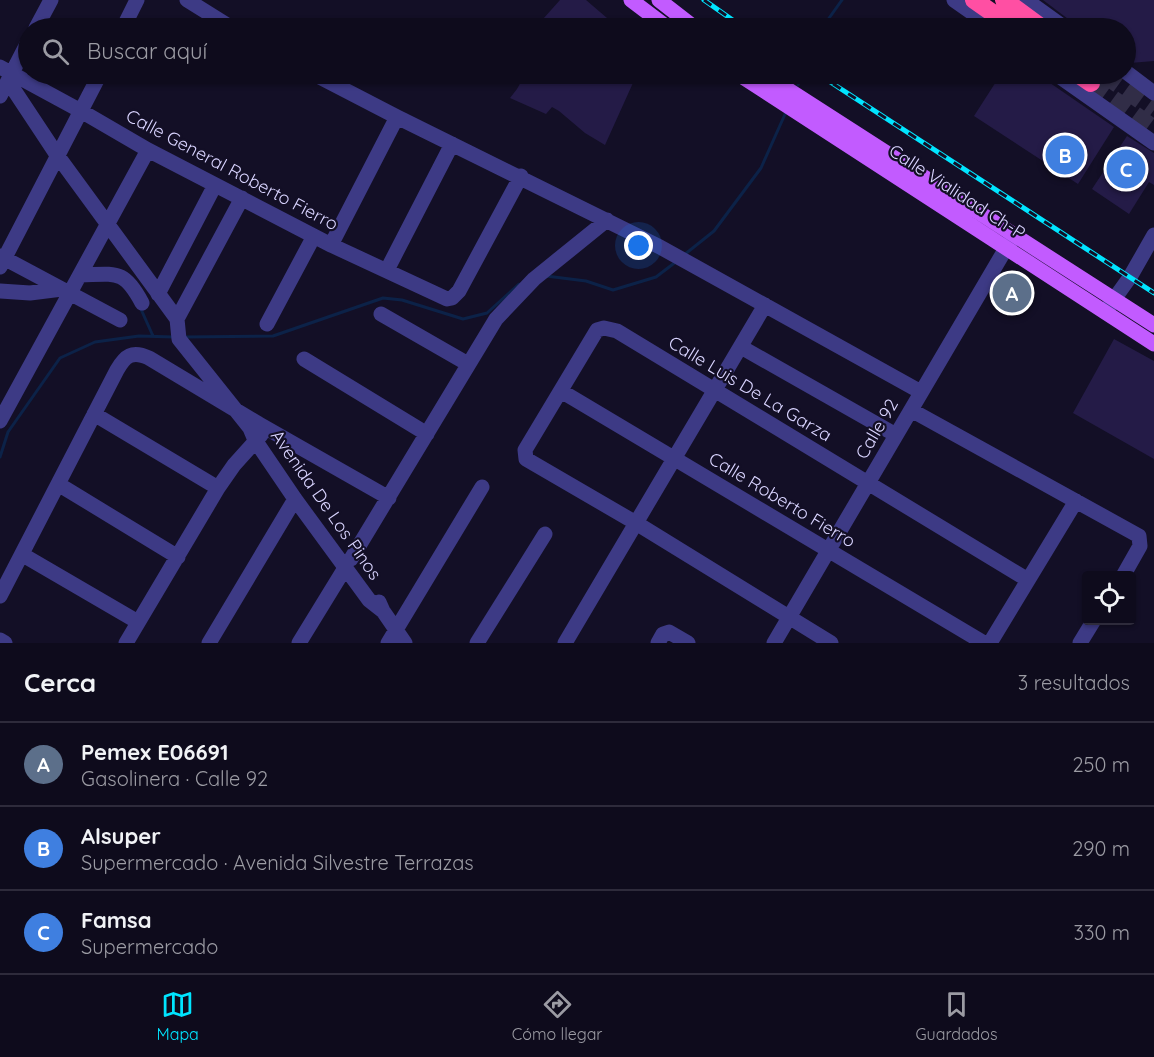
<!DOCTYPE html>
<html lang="es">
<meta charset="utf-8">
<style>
body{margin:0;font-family:Quicksand,sans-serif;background:#171425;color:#f1f3f6}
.controls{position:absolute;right:18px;bottom:18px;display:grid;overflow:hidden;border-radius:6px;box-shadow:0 2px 4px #0004}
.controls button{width:54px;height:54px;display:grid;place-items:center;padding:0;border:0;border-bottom:2px solid #2e2b3b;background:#0e0b1c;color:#f1f3f6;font:30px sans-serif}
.you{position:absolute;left:639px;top:246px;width:21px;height:21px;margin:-15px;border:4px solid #fff;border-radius:50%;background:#1a73e8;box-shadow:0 0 0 9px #1a73e833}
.badge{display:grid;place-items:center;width:39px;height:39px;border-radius:50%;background:#00e5ff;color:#fff;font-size:20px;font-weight:700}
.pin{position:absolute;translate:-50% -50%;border:3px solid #fff;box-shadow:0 2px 6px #0006}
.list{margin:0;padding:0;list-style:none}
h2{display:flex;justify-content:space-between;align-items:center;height:78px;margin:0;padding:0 24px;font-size:26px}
h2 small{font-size:20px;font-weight:400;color:#9b9ba3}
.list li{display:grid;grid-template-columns:39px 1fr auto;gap:18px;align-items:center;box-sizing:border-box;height:84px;padding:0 24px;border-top:2px solid #2e2b3b}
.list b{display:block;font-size:22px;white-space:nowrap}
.list p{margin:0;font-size:20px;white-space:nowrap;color:#9b9ba3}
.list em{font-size:20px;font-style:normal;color:#9b9ba3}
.icon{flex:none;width:33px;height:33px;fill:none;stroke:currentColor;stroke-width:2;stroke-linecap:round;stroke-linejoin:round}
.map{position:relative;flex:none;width:1154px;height:643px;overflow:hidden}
.search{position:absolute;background:#0e0b1c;box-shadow:0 2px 4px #0004;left:18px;right:18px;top:18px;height:66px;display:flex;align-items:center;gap:15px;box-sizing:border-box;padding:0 21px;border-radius:33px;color:#9b9ba3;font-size:22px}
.sheet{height:330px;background:#0e0b1c}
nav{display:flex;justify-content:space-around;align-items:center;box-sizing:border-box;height:84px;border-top:2px solid #2e2b3b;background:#0e0b1c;font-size:16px;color:#9b9ba3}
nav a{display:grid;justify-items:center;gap:3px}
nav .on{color:#00e5ff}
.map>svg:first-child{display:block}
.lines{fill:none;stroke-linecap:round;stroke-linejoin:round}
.stream{stroke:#0c2248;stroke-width:3}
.building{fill:#241b47}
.highway-tunnel{stroke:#312d47;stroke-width:18;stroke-dasharray:18 9;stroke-linecap:butt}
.minor{stroke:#3d3a85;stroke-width:15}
.major{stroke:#c25bff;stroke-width:15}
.highway{stroke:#ff4fa3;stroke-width:18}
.rail-casing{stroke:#00e5ff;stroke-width:5}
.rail{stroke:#130f26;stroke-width:3;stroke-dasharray:9;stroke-linecap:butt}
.labels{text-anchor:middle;stroke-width:4.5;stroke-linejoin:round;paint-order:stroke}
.street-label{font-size:18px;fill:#d9d4ff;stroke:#130f26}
</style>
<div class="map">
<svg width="1154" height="643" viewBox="0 0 1154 643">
<rect width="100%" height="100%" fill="#130f26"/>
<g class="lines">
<path class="stream" d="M 822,28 L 842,0
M 798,85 L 803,74
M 684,255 L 714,231 L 761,168 L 786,112
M 546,276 L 586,281 L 613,290 L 656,277 L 677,261
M 140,307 L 153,336
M 184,337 L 273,336 L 383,298 L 402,300 L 463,319 L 487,313 L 519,284
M 0,457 L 8,432 L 60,358 L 95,342 L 139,336 L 174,337"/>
</g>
<path class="building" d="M 560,0 L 586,0 L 607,18 L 630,28 L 535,28 Z
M 1043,0 L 1154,0 L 1154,61 L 1130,63 L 1125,60 L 1125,28 L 1080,28 Z
M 514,74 L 637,74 L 605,145 L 585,133 L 559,111 L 552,107 L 546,114 L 510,98 L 517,89 L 522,80 Z
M 1001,74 L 1037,74 L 1114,127 L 1078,184 L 974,116 Z
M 1127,136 L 1154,153 L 1154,185 L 1149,182 L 1129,214 L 1092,189 Z
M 1114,339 L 1154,361 L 1154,459 L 1073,413 Z"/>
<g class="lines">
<path class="highway-tunnel" d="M 1104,74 L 1154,110
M 1091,83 L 1154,129"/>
<path class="minor" d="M 187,0 L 232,28
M 954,0 L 994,28
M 1026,0 L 1065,28
M 36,28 L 51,0
M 123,28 L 137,0
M 0,67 L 81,111 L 148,150 L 331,245 L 447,299 L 452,298 L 459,291 L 521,176
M 1126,72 L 1154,93
M 314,74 L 397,117 L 660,247 L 921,392
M 1056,74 L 1154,143
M 8,81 L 57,155 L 177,319 L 179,339 L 250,428 L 255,440 L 295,499 L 369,600 L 383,611
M 0,96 L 28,42
M 331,245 L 397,117
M 0,256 L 120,320
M 0,267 L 100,74
M 387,270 L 452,144
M 81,275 C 116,274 124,269 142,303
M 0,291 L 30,293 L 62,289
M 158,294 L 215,185
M 1105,312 L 1130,277 L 1154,235
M 381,314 L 468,364
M 177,319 L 242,198
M 267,324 L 314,236
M 741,347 L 896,435
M 304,359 L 427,434
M 561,391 L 984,643
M 911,410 L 1139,536 L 1140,546 L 1123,576
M 94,414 L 218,488
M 0,421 L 148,150
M 58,484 L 178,557
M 23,555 L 138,622
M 351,559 L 496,319 L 534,279 L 607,220
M 0,596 L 117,370 C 125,356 132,350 149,358 L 259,424 L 389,498
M 379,602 L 383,611 L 405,643
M 0,640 L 5,643
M 126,643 L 218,488 L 234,465 L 261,435
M 209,643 L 295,499
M 299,643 L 345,568
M 388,643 L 482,487
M 477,643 L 545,534
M 565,643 L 765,305
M 658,643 L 663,634 L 669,632 L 688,643
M 774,643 L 1012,238
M 831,643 L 636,523 L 526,459 L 525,450 L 597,330 L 604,328 L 617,331 L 1028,580
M 990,643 L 1076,501
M 1080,643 L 1094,620"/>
<path class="major" d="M 631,0 L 668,28
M 659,0 L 695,28
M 738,74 L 1154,344
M 764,74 L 1154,325"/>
<path class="highway" d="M 974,0 L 1014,28
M 1004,0 L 1042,28
M 1078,74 L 1091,83"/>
<g class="rail-casing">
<path id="rail" d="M 704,0 L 744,28
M 818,74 L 1154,293"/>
</g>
<use href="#rail" class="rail"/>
</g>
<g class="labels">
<g class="street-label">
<text transform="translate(232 170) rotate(28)" y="6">Calle General Roberto Fierro</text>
<text transform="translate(957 192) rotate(33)" y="6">Calle Vialidad Ch-P</text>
<text transform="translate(750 389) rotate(31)" y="6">Calle Luis De La Garza</text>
<text transform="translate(877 429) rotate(-60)" y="6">Calle 92</text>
<text transform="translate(782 500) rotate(31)" y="6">Calle Roberto Fierro</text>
<text transform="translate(326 505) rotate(55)" y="6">Avenida De Los Pinos</text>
</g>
</g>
</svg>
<div class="controls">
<button><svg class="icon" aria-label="locate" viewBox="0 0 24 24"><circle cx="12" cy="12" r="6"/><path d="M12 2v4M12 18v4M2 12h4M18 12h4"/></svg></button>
</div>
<div class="you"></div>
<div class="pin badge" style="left:1012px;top:293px;background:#5c6f8a">A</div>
<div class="pin badge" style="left:1065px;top:155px;background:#3f7fe0">B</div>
<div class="pin badge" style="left:1126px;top:169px;background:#3f7fe0">C</div>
<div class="search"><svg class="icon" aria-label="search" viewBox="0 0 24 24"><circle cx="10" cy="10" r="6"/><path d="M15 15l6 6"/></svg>Buscar aquí</div>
</div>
<section class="sheet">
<h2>Cerca<small>3 resultados</small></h2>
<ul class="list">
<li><span class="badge" style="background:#5c6f8a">A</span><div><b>Pemex E06691</b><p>Gasolinera · Calle 92</p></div><em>250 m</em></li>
<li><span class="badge" style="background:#3f7fe0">B</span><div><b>Alsuper</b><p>Supermercado · Avenida Silvestre Terrazas</p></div><em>290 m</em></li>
<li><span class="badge" style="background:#3f7fe0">C</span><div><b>Famsa</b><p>Supermercado</p></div><em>330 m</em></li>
</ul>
</section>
<nav>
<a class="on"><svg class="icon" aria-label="map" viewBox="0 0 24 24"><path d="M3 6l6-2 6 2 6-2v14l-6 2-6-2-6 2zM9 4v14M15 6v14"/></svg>Mapa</a>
<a><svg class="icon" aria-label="directions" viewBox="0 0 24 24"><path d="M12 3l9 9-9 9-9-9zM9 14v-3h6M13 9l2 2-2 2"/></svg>Cómo llegar</a>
<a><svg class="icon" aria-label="saved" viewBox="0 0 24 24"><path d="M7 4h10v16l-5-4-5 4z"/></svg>Guardados</a>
</nav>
